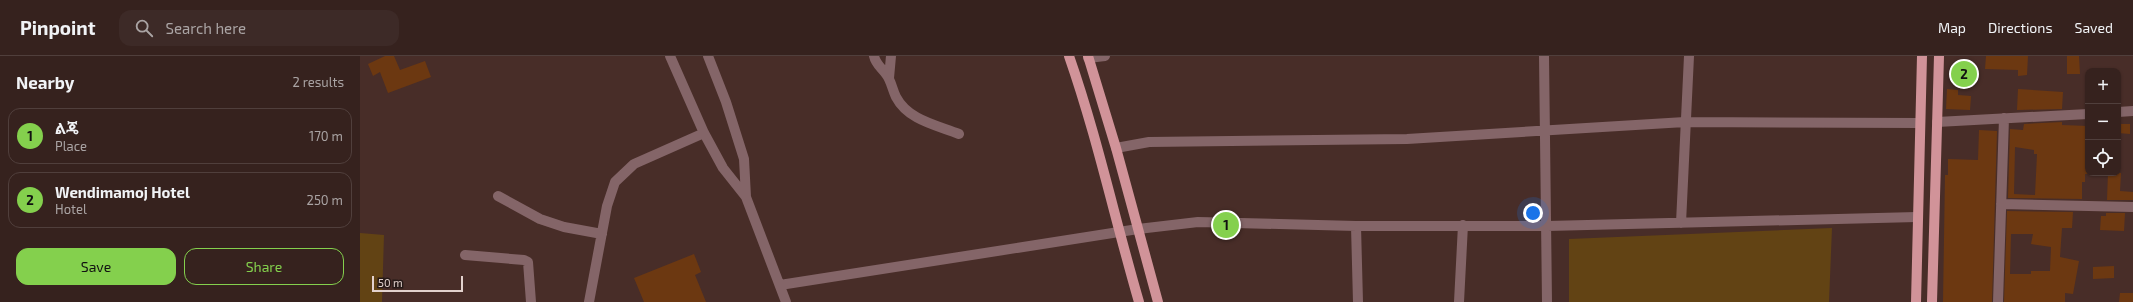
<!DOCTYPE html>
<meta charset="utf-8">
<style>
body{margin:0;font-family:"Exo 2","Noto Sans Ethiopic",sans-serif;background:#3d2a27;color:#f1f3f6}
.controls{position:absolute;right:12px;top:12px;display:grid;overflow:hidden;border-radius:8px;box-shadow:0 1px 3px #0004}
.controls button{width:36px;height:36px;display:grid;place-items:center;padding:0;border:0;border-bottom:1px solid #503f3c;background:#36221e;color:#f1f3f6;font:20px sans-serif}
.scale{position:absolute;left:12px;bottom:10px;width:91px;box-sizing:border-box;padding-left:4px;border:2px solid #e3d2ce;border-top:0;font-size:11px;line-height:14px;white-space:nowrap;color:#e3d2ce;-webkit-text-stroke:3px #251917;paint-order:stroke}
.you{position:absolute;left:1173px;top:157px;width:14px;height:14px;margin:-10px;border:3px solid #fff;border-radius:50%;background:#1a73e8;box-shadow:0 0 0 6px #1a73e833}
.badge{display:grid;place-items:center;width:26px;height:26px;border-radius:50%;background:#84d04d;color:#111;font-size:13px;font-weight:700}
.pin{position:absolute;translate:-50% -50%;border:2px solid #fff;box-shadow:0 1px 4px #0006}
.list{margin:0;padding:0;list-style:none}
h2{display:flex;justify-content:space-between;align-items:center;height:52px;margin:0;padding:0 16px;font-size:17px}
h2 small{font-size:13px;font-weight:400;color:#aaa4a4}
.list li{display:grid;grid-template-columns:26px 1fr auto;gap:12px;align-items:center;box-sizing:border-box;height:56px;margin:0 8px 8px;padding:0 8px;border:1px solid #503f3c;border-radius:12px}
.list b{display:block;font-size:15px;white-space:nowrap}
.list p{margin:0;font-size:13px;white-space:nowrap;color:#aaa4a4}
.list em{font-size:13px;font-style:normal;color:#aaa4a4}
.actions{display:flex;gap:8px;padding:12px 16px}
.actions a{flex:1;padding:9px 0;border:1px solid #84d04d;border-radius:12px;text-align:center;font-size:14px;color:#84d04d}
.actions .main{background:#84d04d;color:#111}
.icon{flex:none;width:22px;height:22px;fill:none;stroke:currentColor;stroke-width:2;stroke-linecap:round;stroke-linejoin:round}
.map{position:relative;flex:none;width:1773px;height:246px;overflow:hidden}
header{display:flex;align-items:center;gap:24px;box-sizing:border-box;height:56px;padding:0 20px;background:#36221e;border-bottom:1px solid #503f3c}
header strong{font-size:19px}
nav{display:flex;gap:22px;margin-inline-start:auto;font-size:14px}
.search{width:280px;height:36px;background:#3d2a27;display:flex;align-items:center;gap:10px;box-sizing:border-box;padding:0 14px;border-radius:12px;color:#aaa4a4;font-size:15px}
main{display:flex}
aside{flex:1;background:#36221e}
.map>svg:first-child{display:block}
.green{fill:#624314}
.building{fill:#6c3811;fill-rule:evenodd}
.lines{fill:none;stroke-linecap:round;stroke-linejoin:round}
.minor{stroke:#846568;stroke-width:10}
.major{stroke:#d19399;stroke-width:10}
</style>
<header>
<strong>Pinpoint</strong>
<div class="search"><svg class="icon" aria-label="search" viewBox="0 0 24 24"><circle cx="10" cy="10" r="6"/><path d="M15 15l6 6"/></svg>Search here</div>
<nav><a>Map</a><a>Directions</a><a>Saved</a></nav>
</header>
<main>
<aside>
<h2>Nearby<small>2 results</small></h2>
<ul class="list">
<li><span class="badge">1</span><div><b>ልጄ</b><p>Place</p></div><em>170 m</em></li>
<li><span class="badge">2</span><div><b>Wendimamoj Hotel</b><p>Hotel</p></div><em>250 m</em></li>
</ul>
<div class="actions"><a class="main">Save</a><a>Share</a></div>
</aside>
<div class="map">
<svg width="1773" height="246" viewBox="0 0 1773 246">
<rect width="100%" height="100%" fill="#482d28"/>
<path class="green" d="M 1472,172 L 1469,246 L 1209,246 L 1209,183 Z
M 0,177 L 24,179 L 22,246 L 0,246 Z"/>
<path class="building" d="M 25,0 L 34,0 L 40,14 L 65,5 L 71,21 L 28,37 L 20,16 L 13,20 L 8,8 Z
M 1626,0 L 1668,0 L 1667,19 L 1658,20 L 1658,14 L 1625,13 Z
M 1707,0 L 1719,0 L 1720,18 L 1707,18 Z
M 1587,33 L 1598,34 L 1598,39 L 1611,40 L 1610,54 L 1586,53 Z
M 1658,33 L 1703,36 L 1702,53 L 1657,54 Z
M 1702,66 L 1702,69 L 1728,70 L 1728,118 L 1725,118 L 1725,126 L 1722,126 L 1722,143 L 1648,142 L 1650,73 L 1663,74 L 1664,68 ZM 1655,91 L 1674,94 L 1674,98 L 1677,98 L 1675,139 L 1654,138 Z
M 1758,68 L 1770,68 L 1770,78 L 1758,77 Z
M 1619,74 L 1637,75 L 1632,246 L 1583,246 L 1585,119 L 1588,119 L 1588,103 L 1618,104 Z
M 1748,117 L 1761,117 L 1760,135 L 1773,136 L 1773,144 L 1747,144 Z
M 1647,155 L 1713,156 L 1712,172 L 1702,172 L 1700,201 L 1719,205 L 1713,238 L 1705,237 L 1705,246 L 1644,246 ZM 1651,178 L 1673,178 L 1671,188 L 1691,191 L 1690,215 L 1671,215 L 1671,218 L 1650,218 Z
M 1746,157 L 1765,157 L 1764,175 L 1740,174 L 1741,160 L 1746,160 Z
M 334,198 L 341,216 L 335,219 L 346,246 L 284,246 L 274,222 Z
M 1754,210 L 1754,222 L 1733,223 L 1733,211 Z
M 1760,237 L 1773,237 L 1773,246 L 1759,246 Z"/>
<g class="lines">
<path class="minor" d="M 310,0 L 344,77 L 363,112 L 386,141
M 348,0 L 366,46 L 384,103 L 386,141 L 426,246
M 514,0 C 516,10 525,14 529,23 C 532,29 533,35 536,41 C 548,64 576,69 599,78
M 1184,0 L 1187,246
M 728,2 L 745,0
M 529,22 L 531,0
M 1758,56 L 1773,55
M 1577,66 L 1728,58
M 756,92 L 789,86 L 1047,83 L 1325,66 L 1560,67
M 138,140 L 180,163 L 204,171 L 242,178
M 1641,148 L 1773,151
M 1321,167 L 1329,0
M 996,170 L 998,246
M 105,199 L 164,204 L 168,206 L 171,246
M 420,229 L 778,173 L 838,166 L 996,170 L 1187,170 L 1557,161
M 229,246 L 247,150 L 255,126 L 274,108 L 344,77
M 1099,246 L 1103,169
M 1638,246 L 1644,62"/>
<path class="major" d="M 709,0 C 737,80 755,164 779,246
M 728,0 L 756,92 L 798,246
M 1556,246 L 1562,0
M 1572,246 L 1579,0"/>
</g>
</svg>
<div class="controls">
<button>+</button>
<button>−</button>
<button><svg class="icon" aria-label="locate" viewBox="0 0 24 24"><circle cx="12" cy="12" r="6"/><path d="M12 2v4M12 18v4M2 12h4M18 12h4"/></svg></button>
</div>
<div class="scale">50 m</div>
<div class="you"></div>
<div class="pin badge" style="left:866px;top:169px">1</div>
<div class="pin badge" style="left:1604px;top:18px">2</div>
</div>
</main>
